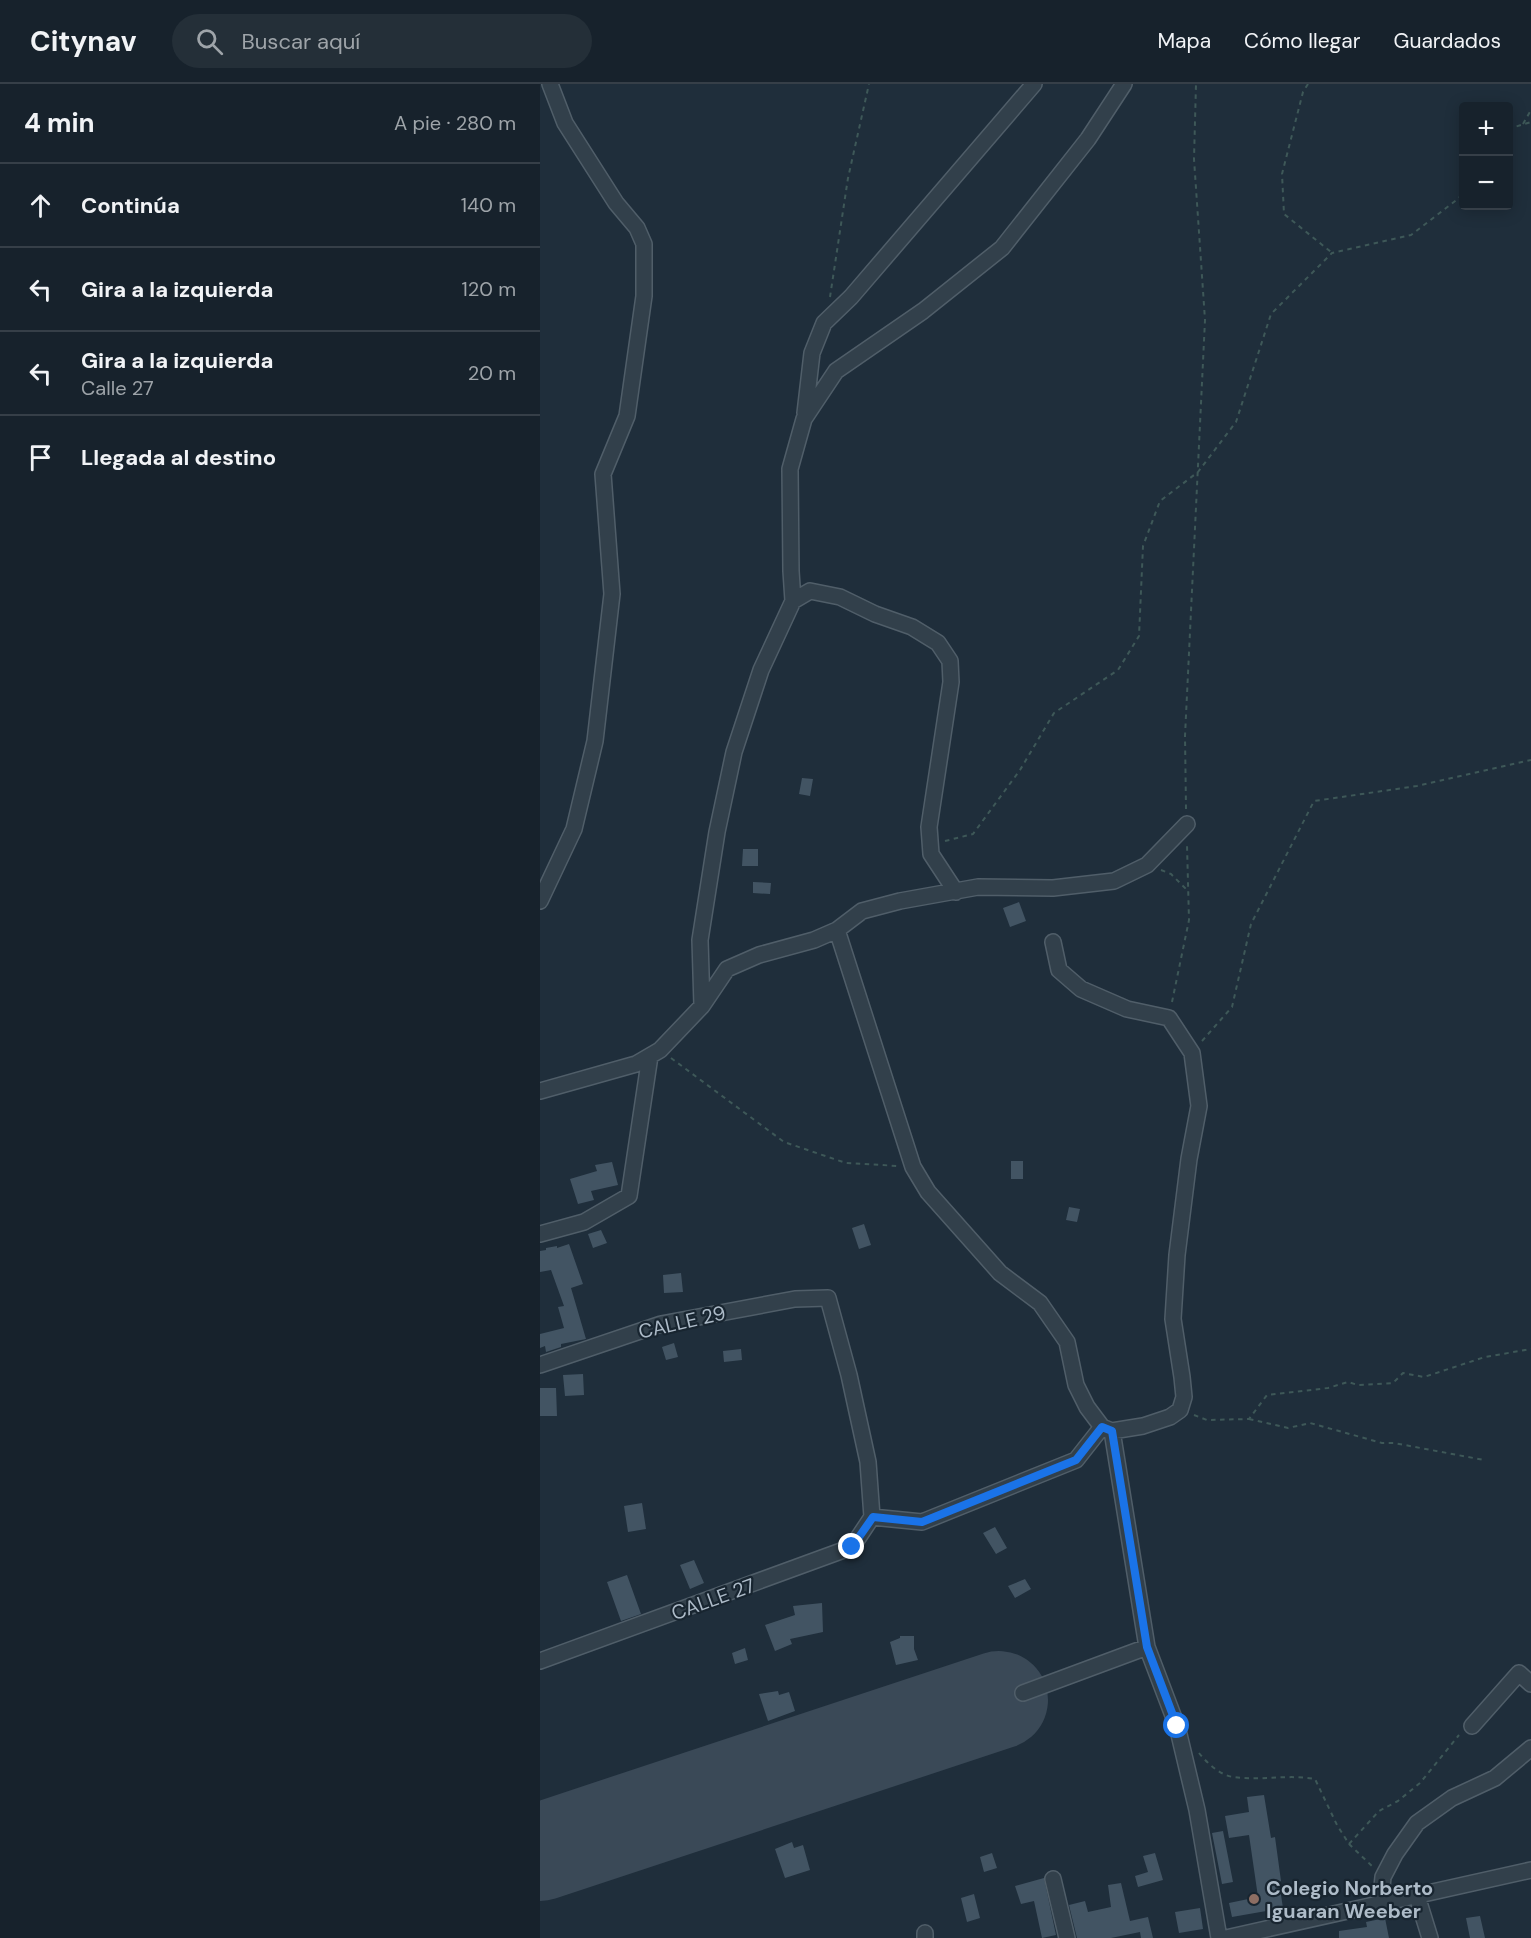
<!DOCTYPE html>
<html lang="es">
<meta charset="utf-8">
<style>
body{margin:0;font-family:"DM Sans",sans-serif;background:#242f38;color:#f1f3f6}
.controls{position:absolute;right:18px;top:18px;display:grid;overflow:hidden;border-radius:6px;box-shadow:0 3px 15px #0003}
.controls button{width:54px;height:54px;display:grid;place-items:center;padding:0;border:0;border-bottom:2px solid #363f48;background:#17222c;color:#f1f3f6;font:30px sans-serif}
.stop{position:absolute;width:18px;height:18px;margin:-14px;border:4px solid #1a73e8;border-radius:50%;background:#fff}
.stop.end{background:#1a73e8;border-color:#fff;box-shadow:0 2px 6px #0008}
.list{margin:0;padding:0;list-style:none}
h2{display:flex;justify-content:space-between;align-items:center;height:78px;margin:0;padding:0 24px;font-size:26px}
h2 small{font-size:20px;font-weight:400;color:#9ea4a9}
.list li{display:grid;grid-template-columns:39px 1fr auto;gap:18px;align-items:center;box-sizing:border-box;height:84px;padding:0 24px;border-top:2px solid #363f48}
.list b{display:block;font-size:22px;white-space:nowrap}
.list p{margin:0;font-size:20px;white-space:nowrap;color:#9ea4a9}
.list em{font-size:20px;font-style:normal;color:#9ea4a9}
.icon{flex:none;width:33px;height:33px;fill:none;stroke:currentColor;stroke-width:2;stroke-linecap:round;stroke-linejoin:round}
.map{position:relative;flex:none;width:991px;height:1854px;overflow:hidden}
header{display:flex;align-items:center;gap:36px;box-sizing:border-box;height:84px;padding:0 30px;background:#17222c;border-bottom:2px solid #363f48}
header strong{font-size:28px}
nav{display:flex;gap:33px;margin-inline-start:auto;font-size:21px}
.search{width:420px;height:54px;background:#242f38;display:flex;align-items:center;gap:15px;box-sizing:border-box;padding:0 21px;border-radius:33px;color:#9ea4a9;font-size:22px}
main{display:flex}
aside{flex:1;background:#17222c}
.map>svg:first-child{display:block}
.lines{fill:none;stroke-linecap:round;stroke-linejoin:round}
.runway{stroke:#3a4957;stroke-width:98}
.building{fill:#425463}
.street-casing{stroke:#505e69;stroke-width:18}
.path{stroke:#3e5858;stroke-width:2;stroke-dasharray:4.5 4.5;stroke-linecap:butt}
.street{stroke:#32404b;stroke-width:15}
.route{stroke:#1a73e8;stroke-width:8}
.education-dot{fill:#8d6e63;stroke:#182530;stroke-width:2}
.labels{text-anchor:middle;stroke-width:4.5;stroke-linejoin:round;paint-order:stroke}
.street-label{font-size:20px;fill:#adbbc8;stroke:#182530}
.poi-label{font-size:20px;font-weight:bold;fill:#adbbc8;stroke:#182530;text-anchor:start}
</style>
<header>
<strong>Citynav</strong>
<div class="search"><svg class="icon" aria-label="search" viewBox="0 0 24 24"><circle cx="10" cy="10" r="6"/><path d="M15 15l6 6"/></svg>Buscar aquí</div>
<nav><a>Mapa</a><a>Cómo llegar</a><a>Guardados</a></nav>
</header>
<main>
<aside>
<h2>4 min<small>A pie · 280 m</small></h2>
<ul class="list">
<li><svg class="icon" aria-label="ahead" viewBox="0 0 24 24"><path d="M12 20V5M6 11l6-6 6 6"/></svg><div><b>Continúa</b></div><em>140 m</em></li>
<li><svg class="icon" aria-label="left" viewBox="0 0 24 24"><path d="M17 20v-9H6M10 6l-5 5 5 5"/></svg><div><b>Gira a la izquierda</b></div><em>120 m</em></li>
<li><svg class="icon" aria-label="left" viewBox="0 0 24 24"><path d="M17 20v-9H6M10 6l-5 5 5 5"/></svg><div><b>Gira a la izquierda</b><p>Calle 27</p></div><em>20 m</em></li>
<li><svg class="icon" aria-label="arrive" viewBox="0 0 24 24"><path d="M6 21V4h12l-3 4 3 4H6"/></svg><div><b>Llegada al destino</b></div></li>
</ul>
</aside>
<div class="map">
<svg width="991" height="1854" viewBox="0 0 991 1854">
<rect width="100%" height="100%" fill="#1f2e3b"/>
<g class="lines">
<path class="runway" d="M 0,1768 L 459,1616"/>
</g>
<path class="building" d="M 262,694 L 273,695 L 270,712 L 259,710 Z
M 203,765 L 218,765 L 218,782 L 202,782 Z
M 213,798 L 231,799 L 230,810 L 213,809 Z
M 479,818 L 486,837 L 470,843 L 463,824 Z
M 471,1077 L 483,1077 L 483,1095 L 471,1095 Z
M 72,1078 L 78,1101 L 51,1107 L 54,1116 L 38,1120 L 30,1095 L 57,1087 L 55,1081 Z
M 529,1123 L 540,1125 L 537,1138 L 526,1136 Z
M 324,1140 L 331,1161 L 319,1165 L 312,1144 Z
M 61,1146 L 67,1159 L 53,1164 L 48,1150 Z
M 29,1160 L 43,1200 L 31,1204 L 46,1255 L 21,1260 L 21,1263 L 6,1268 L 5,1262 L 0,1264 L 0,1250 L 24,1244 L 18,1223 L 24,1222 L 11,1186 L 0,1188 L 0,1167 L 6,1166 L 6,1164 L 17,1162 L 17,1164 Z
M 141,1189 L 143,1208 L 124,1209 L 123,1191 Z
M 134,1259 L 138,1273 L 126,1276 L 122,1263 Z
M 201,1265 L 202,1276 L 184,1278 L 183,1267 Z
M 43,1290 L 44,1311 L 25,1312 L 23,1291 Z
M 0,1304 L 16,1304 L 17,1332 L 0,1332 Z
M 102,1419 L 106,1445 L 88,1448 L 84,1422 Z
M 455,1443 L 467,1464 L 456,1470 L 443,1449 Z
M 154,1476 L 164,1499 L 150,1505 L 140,1481 Z
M 87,1491 L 101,1530 L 81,1537 L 67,1498 Z
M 485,1495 L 491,1505 L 475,1514 L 468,1502 Z
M 282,1519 L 283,1548 L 250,1555 L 252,1560 L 235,1567 L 225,1541 L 255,1531 L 253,1522 Z
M 360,1552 L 374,1552 L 374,1565 L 378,1576 L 356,1581 L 350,1558 L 360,1554 Z
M 205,1564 L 208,1576 L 195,1580 L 192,1569 Z
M 238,1607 L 239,1611 L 249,1608 L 255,1627 L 228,1637 L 219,1610 Z
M 724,1711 L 731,1754 L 735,1753 L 741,1797 L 739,1798 L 743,1824 L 692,1833 L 689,1819 L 718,1813 L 709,1751 L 689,1754 L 685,1732 L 709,1728 L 707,1713 Z
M 683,1747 L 693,1798 L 682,1800 L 672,1749 Z
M 252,1758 L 254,1764 L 263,1761 L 270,1786 L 245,1794 L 235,1765 Z
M 452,1769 L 457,1784 L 444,1788 L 440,1773 Z
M 615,1769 L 623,1796 L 598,1803 L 595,1792 L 608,1788 L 603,1772 Z
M 504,1794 L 516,1851 L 502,1854 L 494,1817 L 481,1820 L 475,1802 Z
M 581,1799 L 590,1837 L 608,1833 L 613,1854 L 601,1854 L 600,1848 L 571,1854 L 537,1854 L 529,1821 L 545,1817 L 548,1828 L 571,1823 L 568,1801 Z
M 434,1810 L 440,1834 L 427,1838 L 421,1814 Z
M 660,1824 L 663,1845 L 639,1849 L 635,1828 Z
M 940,1832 L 945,1854 L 930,1854 L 926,1834 Z
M 845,1834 L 849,1854 L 799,1854 L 799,1847 L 827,1843 L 826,1838 Z"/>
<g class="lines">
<g class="street-casing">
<path id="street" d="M 265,329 L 272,269 L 284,239 L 311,213 L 494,0
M 253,517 L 270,507 L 300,513 L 335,530 L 372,543 L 398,559 L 410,577 L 411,598 L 389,743 L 391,770 L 416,808
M 0,817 L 34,745 L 55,657 L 72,510 L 63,390 L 87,332 L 104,212 L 104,160 L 97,144 L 76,119 L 25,39 L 10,0
M 297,846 L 373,1083 L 388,1108 L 460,1189 L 500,1219 L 527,1258 L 536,1301 L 547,1323 L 562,1343 L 572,1347 L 603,1342 L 630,1333 L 640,1326 L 644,1313 L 642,1293 L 633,1235 L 637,1171 L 649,1075 L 659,1022 L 652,969 L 629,934 L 587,925 L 541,905 L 519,886 L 513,858
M 162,922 L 160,856 L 177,748 L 194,668 L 221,586 L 253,517 L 251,487 L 250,385 L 264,335 L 296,287 L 383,227 L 462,164 L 548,55 L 584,0
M 0,1007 L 96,980 L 120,966 L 162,922 L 187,885 L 219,871 L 274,856 L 297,846 L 322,827 L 360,817 L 438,803 L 513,804 L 574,797 L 607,781 L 647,740
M 0,1150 L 44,1138 L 89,1112 L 110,972
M 0,1281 L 121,1240 L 255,1215 L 288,1214 L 309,1291 L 328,1378 L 332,1433
M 572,1347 L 607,1563 L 637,1642 L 657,1726 L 679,1854
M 332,1433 L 382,1438 L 536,1376 L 562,1343
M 0,1577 L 312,1463 L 332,1433
M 483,1609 L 607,1563
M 932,1642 L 979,1589 L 991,1600
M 513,1795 L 527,1854
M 877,1812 L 890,1854
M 847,1819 L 842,1803 L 843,1793 L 855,1770 L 877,1739 L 912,1714 L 955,1694 L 991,1664
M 385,1854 L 385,1849
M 686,1854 L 991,1786"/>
</g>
<path class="path" d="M 768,0 L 763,8 L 742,90 L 744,130 L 791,168
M 983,40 L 991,26
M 968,45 L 991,38
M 290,213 L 308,94 L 329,0
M 646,725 L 645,652 L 665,236 L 654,75 L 656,0
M 405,757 L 433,750 L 480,686 L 514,629 L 578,586 L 599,552 L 603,462 L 620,417 L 658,388 L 696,338 L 731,230 L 792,169 L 871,151 L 919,114 L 924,107
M 621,786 L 631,790 L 647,806
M 632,918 L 649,836 L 647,761
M 662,957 L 692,923 L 711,840 L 774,717 L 877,702 L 991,676
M 131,974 L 244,1058 L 306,1079 L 358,1082
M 654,1331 L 667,1336 L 709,1335 L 727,1311 L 788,1304 L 808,1298 L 818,1301 L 853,1299 L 863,1289 L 884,1293 L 945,1273 L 991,1265
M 709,1335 L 748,1344 L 770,1339 L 842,1359 L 854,1359 L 944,1376
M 659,1669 C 667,1679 680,1691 693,1693 C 721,1697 748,1690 775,1695 L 797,1741 L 809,1760 L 833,1783
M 809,1760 L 839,1727 L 858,1717 L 880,1699 L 919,1651"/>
<use href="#street" class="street"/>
</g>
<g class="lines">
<path class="route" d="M 312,1463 L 333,1433 L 382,1438 L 536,1376 L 562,1343 L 572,1347 L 607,1563 L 637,1642"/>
</g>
<circle class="education-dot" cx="714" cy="1815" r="6"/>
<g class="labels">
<g class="street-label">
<text transform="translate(142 1238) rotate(-13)" y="7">CALLE 29</text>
<text transform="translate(173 1515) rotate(-20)" y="7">CALLE 27</text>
</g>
<g class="poi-label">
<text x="726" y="1811">Colegio Norberto<tspan x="726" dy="23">Iguaran Weeber</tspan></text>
</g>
</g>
</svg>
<div class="controls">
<button>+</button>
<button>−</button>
</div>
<div class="stop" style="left:637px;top:1642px"></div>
<div class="stop end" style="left:312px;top:1463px"></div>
</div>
</main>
